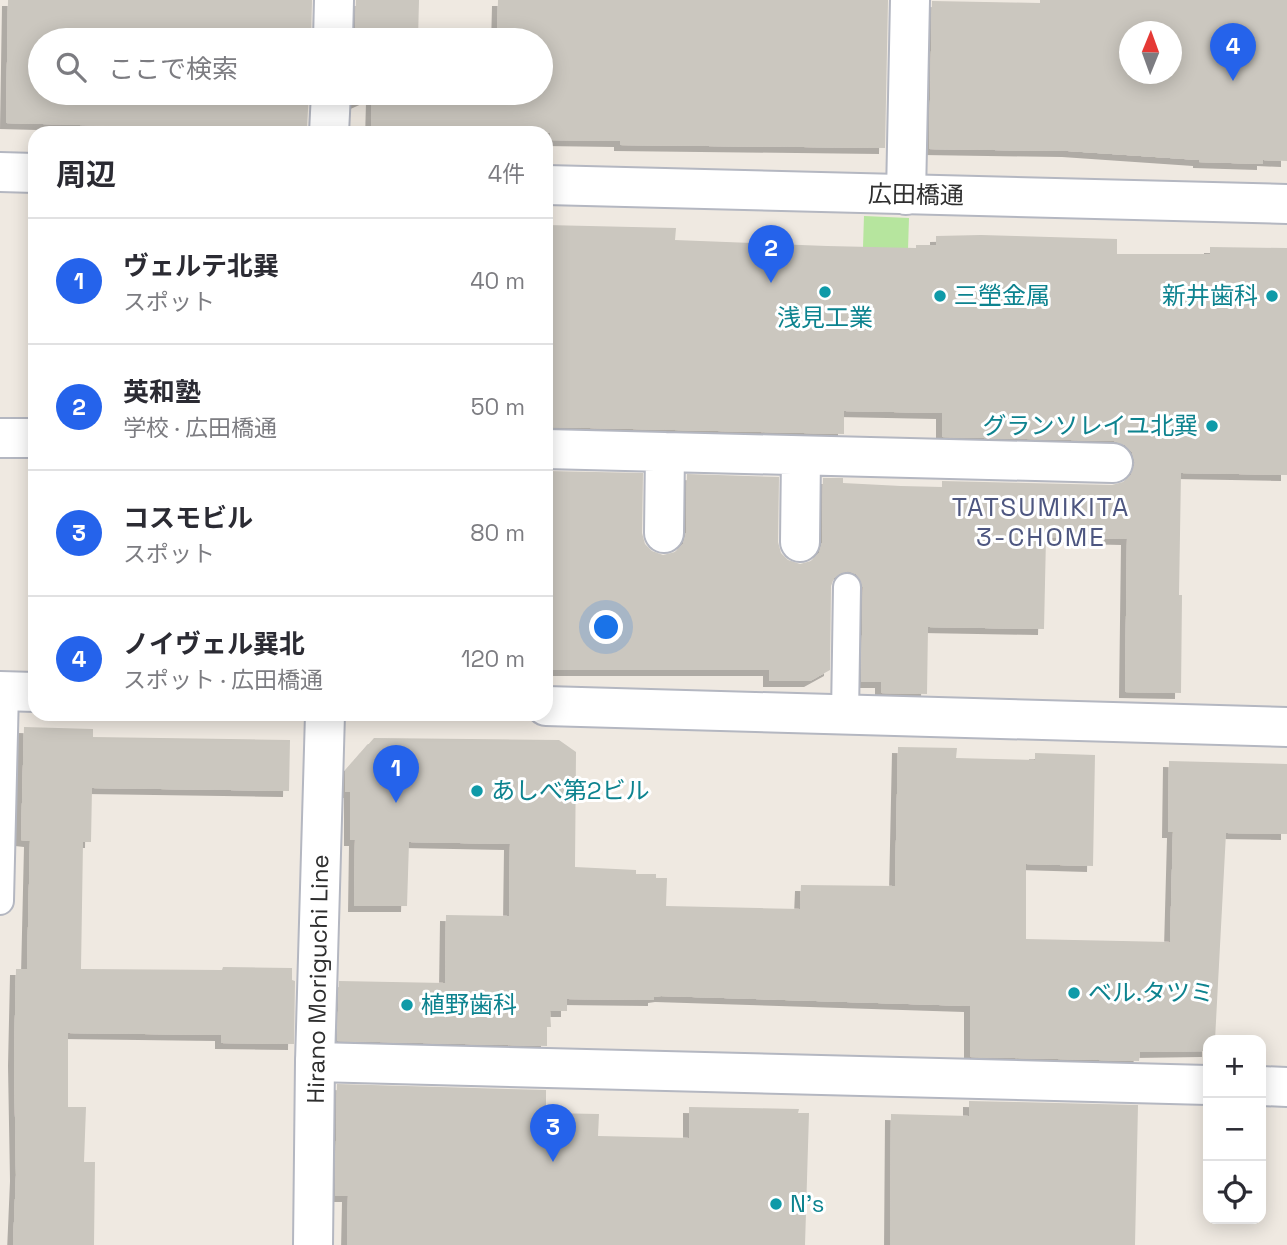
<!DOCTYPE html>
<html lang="ja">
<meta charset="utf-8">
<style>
body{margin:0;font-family:"Space Grotesk","Noto Sans JP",sans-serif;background:#f2f2f3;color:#2b2b33}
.controls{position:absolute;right:21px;bottom:21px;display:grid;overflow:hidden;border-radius:14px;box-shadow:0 4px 18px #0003}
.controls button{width:63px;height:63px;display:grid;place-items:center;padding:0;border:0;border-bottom:2px solid #e1e1e2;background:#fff;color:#2b2b33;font:35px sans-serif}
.compass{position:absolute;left:1119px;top:21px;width:63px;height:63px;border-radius:50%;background:#fff;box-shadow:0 4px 18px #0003;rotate:1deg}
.you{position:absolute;left:607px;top:628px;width:24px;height:24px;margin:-18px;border:5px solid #fff;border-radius:50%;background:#1a73e8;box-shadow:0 0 0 10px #1a73e833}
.badge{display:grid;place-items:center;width:46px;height:46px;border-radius:50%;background:#2563eb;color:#fff;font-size:23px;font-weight:700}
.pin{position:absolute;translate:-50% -58px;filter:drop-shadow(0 2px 4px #0008)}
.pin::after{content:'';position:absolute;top:37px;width:24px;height:21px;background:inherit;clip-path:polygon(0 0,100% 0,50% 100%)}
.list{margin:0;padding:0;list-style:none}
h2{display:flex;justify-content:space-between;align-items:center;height:91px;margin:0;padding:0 28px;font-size:30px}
h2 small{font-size:23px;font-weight:400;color:#7c7c81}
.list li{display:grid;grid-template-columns:46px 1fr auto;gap:21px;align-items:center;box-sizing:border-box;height:126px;padding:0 28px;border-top:2px solid #e1e1e2}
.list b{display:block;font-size:26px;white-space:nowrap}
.list p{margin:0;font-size:23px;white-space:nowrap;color:#7c7c81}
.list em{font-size:23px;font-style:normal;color:#7c7c81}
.icon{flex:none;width:38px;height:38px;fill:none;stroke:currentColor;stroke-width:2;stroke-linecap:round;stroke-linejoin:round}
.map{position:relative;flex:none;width:1287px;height:1245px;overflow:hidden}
.search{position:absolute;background:#fff;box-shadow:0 4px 18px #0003;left:28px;top:28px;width:525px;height:77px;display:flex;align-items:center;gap:18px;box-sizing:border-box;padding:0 24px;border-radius:38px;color:#7c7c81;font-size:26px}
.panel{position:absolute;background:#fff;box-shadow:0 4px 18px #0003;left:28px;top:126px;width:525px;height:595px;border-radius:21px}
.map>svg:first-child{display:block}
.green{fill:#b6e59e}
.building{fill:#cbc7bf;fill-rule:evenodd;filter:url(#shadow)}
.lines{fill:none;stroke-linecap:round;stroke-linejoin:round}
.lane-casing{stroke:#b4b7c1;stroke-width:30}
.street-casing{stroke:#b4b7c1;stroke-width:42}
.secondary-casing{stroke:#b4b7c1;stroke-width:42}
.lane{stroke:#fff;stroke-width:26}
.street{stroke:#fff;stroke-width:38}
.secondary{stroke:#fff;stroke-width:38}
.culture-dot{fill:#0f9aa8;stroke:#fff;stroke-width:2.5}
.labels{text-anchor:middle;stroke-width:6;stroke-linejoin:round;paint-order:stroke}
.street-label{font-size:24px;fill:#2e2e2e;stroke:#fff}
.culture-label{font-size:24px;fill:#0d838f;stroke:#fff;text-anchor:start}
.neighbourhood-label{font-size:26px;letter-spacing:2px;fill:#4d5680;stroke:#fff}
</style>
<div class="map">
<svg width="1287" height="1245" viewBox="0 0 1287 1245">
<defs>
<filter id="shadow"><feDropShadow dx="-6" dy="6" stdDeviation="0" flood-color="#0004"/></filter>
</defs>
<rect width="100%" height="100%" fill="#efe9e1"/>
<path class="green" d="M 864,216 L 909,218 L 905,344 L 860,343 Z"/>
<path class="building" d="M 8,0 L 312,0 L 311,40 L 40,40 L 40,93 L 309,93 L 307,126 L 296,131 L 6,123 Z
M 356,0 L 419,0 L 418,40 L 355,40 Z
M 498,0 L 888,0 L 885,148 L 620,145 L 620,141 L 550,140 L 550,133 L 371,133 L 372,96 L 352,105 L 353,93 L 541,93 L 541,40 L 497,40 Z
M 1040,0 L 1287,0 L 1287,161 L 1263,160 L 1263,164 L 1199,162 L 1199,160 L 1068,151 L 929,149 L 932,1 L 1040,3 ZM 1130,32 L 1172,32 L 1172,74 L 1130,74 Z
M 546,225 L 676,228 L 675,240 L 827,246 L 916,248 L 916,245 L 936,245 L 936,236 L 981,235 L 1117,239 L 1117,254 L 1210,254 L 1210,247 L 1287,248 L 1287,475 L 1181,473 L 1179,595 L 1182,595 L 1181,693 L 1125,692 L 1127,539 L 1046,537 L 1044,629 L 928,627 L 927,694 L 881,693 L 881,682 L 861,682 L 863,587 L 860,579 L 856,574 L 848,571 L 839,574 L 834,578 L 831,586 L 830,670 L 810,681 L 769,681 L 769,670 L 546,670 L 547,471 L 643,473 L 642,533 L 645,544 L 652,551 L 663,555 L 675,552 L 683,544 L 686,533 L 687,474 L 779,477 L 778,542 L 781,553 L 788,560 L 800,564 L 811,561 L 819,553 L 822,543 L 823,478 L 843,478 L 843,483 L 901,486 L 942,487 L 942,481 L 1112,485 L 1123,482 L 1131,475 L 1135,463 L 1132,452 L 1125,445 L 1114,441 L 942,437 L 942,413 L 844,411 L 844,434 L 547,427 Z
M 24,727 L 93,729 L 93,737 L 290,740 L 289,791 L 92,788 L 91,842 L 83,842 L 81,969 L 222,970 L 223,967 L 292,968 L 292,980 L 295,981 L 294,1044 L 221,1043 L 221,1035 L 68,1033 L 68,1107 L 86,1107 L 84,1162 L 95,1162 L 94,1245 L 13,1245 L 16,1175 L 14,1060 L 16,969 L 27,969 L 30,841 L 21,840 Z
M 374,738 L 559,740 L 576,752 L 575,867 L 636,870 L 636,874 L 656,874 L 656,878 L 667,878 L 666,906 L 800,909 L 801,885 L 895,886 L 898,747 L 957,748 L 956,758 L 1035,760 L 1035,753 L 1095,755 L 1093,866 L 1026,864 L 1026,939 L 1170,942 L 1173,832 L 1168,832 L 1169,761 L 1287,764 L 1287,834 L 1226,833 L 1215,1040 L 1208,1040 L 1208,1051 L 1140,1052 L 1139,1061 L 970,1057 L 970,1006 L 661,996 L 654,997 L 654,1000 L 567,999 L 567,1011 L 550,1011 L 551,1027 L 547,1027 L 547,1046 L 337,1041 L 339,981 L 445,983 L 446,915 L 509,916 L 510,844 L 409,842 L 407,906 L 354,906 L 355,840 L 350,840 L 350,792 L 345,792 L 345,771 Z
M 337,1084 L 546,1090 L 546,1113 L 599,1114 L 598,1136 L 689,1138 L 689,1107 L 799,1109 L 798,1113 L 809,1113 L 805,1245 L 347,1245 L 348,1196 L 335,1196 Z
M 969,1101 L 1138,1105 L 1135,1245 L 890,1245 L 891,1114 L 969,1116 Z"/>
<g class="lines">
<g class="lane-casing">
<path id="lane" d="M 845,715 L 847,587
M 0,901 L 5,691"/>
</g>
<g class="street-casing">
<path id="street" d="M 906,195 L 910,0
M 0,438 L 35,438
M 546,449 L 1113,463
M 664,533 L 665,452
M 800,542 L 801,456
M 0,691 L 35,692
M 546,706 L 1287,727
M 315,1062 L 1208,1085
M 1261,1086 L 1287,1087"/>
</g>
<g class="secondary-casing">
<path id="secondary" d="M 333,40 L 334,0
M 329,133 L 331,93
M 0,172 L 35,173
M 546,185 L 1287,204
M 313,1245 L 315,1062 L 325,714"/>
</g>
<use href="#lane" class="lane"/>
<use href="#street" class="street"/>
<use href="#secondary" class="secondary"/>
</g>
<g class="culture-dot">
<circle cx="825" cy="292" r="7"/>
<circle cx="940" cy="296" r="7"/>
<circle cx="1272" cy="296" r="7"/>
<circle cx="1212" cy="426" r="7"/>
<circle cx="477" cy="791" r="7"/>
<circle cx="1074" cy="993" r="7"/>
<circle cx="407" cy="1005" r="7"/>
<circle cx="776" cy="1204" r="7"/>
</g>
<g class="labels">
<g class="street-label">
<text transform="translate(916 195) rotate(1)" y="8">広田橋通</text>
<text transform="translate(318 979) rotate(-89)" y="8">Hirano Moriguchi Line</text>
</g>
<g class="culture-label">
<text x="954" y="304">三塋金属</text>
<text x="1258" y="304" text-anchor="end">新井歯科</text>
<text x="825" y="326" text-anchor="middle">浅見工業</text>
<text x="1198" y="434" text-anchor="end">グランソレイユ北巽</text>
<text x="491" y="799">あしべ第2ビル</text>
<text x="1088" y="1001">ベル.タツミ</text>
<text x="421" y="1013">植野歯科</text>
<text x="790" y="1212">N's</text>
</g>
<g class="neighbourhood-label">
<text x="1041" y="516">TATSUMIKITA<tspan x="1041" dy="30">3-CHOME</tspan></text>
</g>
</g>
</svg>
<div class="controls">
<button>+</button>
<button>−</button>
<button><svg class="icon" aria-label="locate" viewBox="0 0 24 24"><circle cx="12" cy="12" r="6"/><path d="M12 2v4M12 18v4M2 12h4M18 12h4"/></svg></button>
</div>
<svg class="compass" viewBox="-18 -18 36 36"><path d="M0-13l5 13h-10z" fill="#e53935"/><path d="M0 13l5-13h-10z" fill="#7c7c81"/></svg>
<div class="you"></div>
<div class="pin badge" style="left:396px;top:803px">1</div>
<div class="pin badge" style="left:771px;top:283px">2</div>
<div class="pin badge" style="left:553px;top:1162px">3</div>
<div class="pin badge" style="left:1233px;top:81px">4</div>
<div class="search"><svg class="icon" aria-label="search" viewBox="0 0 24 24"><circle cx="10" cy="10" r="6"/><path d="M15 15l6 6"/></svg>ここで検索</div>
<section class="panel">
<h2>周辺<small>4件</small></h2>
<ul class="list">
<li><span class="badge">1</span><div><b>ヴェルテ北巽</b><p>スポット</p></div><em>40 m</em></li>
<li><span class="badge">2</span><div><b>英和塾</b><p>学校 · 広田橋通</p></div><em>50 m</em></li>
<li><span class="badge">3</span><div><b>コスモビル</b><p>スポット</p></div><em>80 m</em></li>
<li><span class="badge">4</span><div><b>ノイヴェル巽北</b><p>スポット · 広田橋通</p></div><em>120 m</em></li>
</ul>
</section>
</div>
